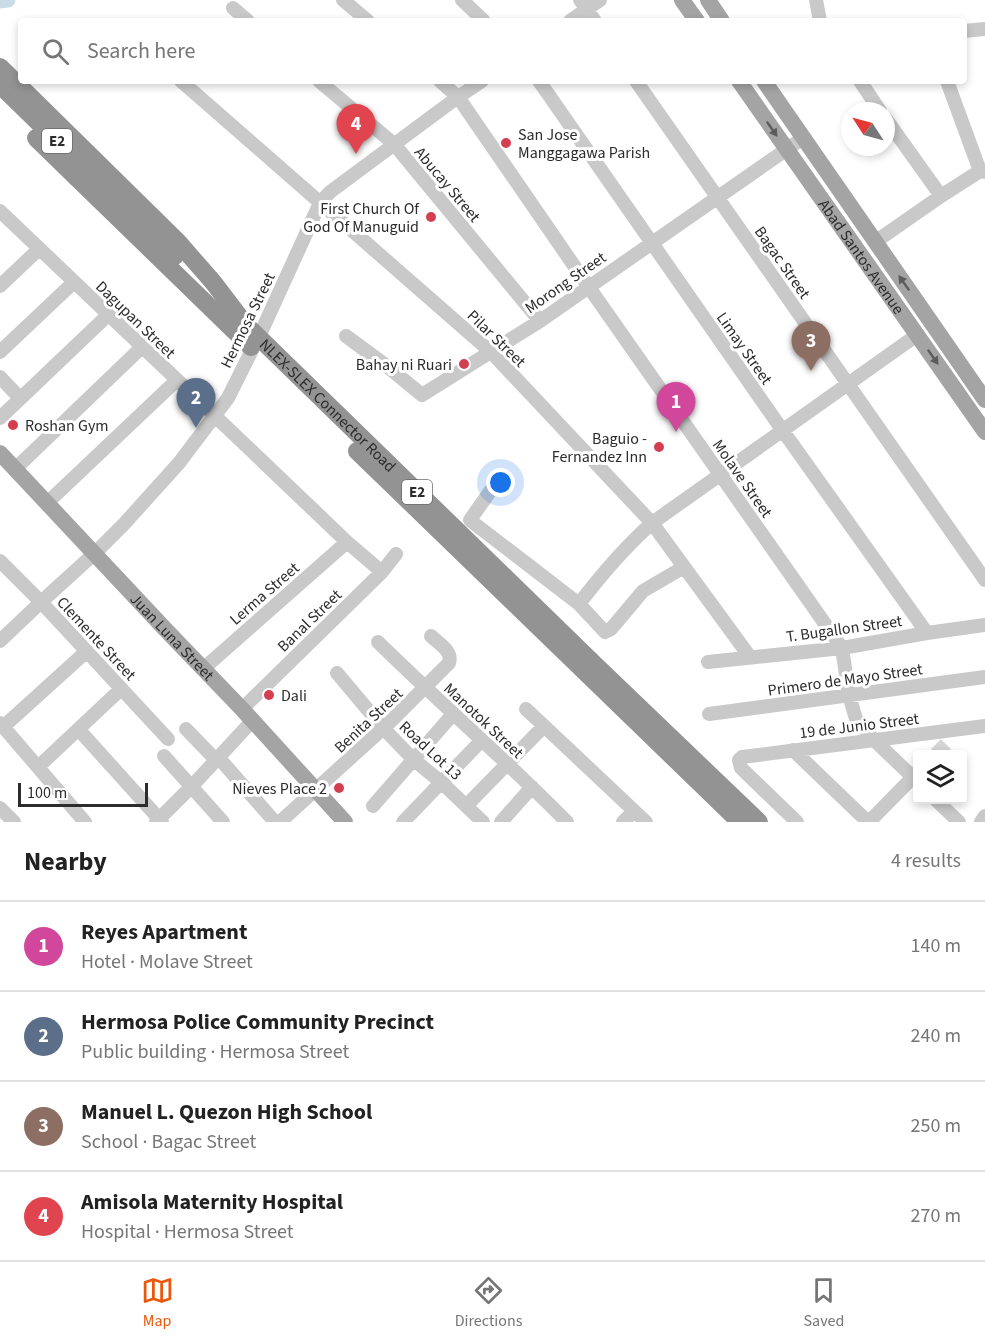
<!DOCTYPE html>
<meta charset="utf-8">
<style>
body{margin:0;font-family:"Source Sans 3",sans-serif;background:#f2f2f2;color:#222}
.controls{position:absolute;right:18px;bottom:18px;display:grid;overflow:hidden;border-radius:6px;box-shadow:0 3px 9px #0003}
.controls button{width:54px;height:54px;display:grid;place-items:center;padding:0;border:0;border-bottom:2px solid #e0e0e0;background:#fff;color:#222;font:30px sans-serif}
.compass{position:absolute;left:841px;top:102px;width:54px;height:54px;border-radius:50%;background:#fff;box-shadow:0 3px 9px #0003;rotate:306deg}
.scale{position:absolute;left:18px;bottom:15px;width:130px;box-sizing:border-box;padding-left:6px;border:3px solid #2c2c2c;border-top:0;font-size:16px;line-height:21px;white-space:nowrap;color:#2c2c2c;-webkit-text-stroke:4px #fff;paint-order:stroke}
.you{position:absolute;left:501px;top:483px;width:21px;height:21px;margin:-15px;border:4px solid #fff;border-radius:50%;background:#1a73e8;box-shadow:0 0 0 9px #1a73e833}
.badge{display:grid;place-items:center;width:39px;height:39px;border-radius:50%;background:#ea580c;color:#fff;font-size:20px;font-weight:700}
.pin{position:absolute;translate:-50% -50px;filter:drop-shadow(0 2px 3px #0008)}
.pin::after{content:'';position:absolute;top:32px;width:21px;height:18px;background:inherit;clip-path:polygon(0 0,100% 0,50% 100%)}
.list{margin:0;padding:0;list-style:none}
h2{display:flex;justify-content:space-between;align-items:center;height:78px;margin:0;padding:0 24px;font-size:26px}
h2 small{font-size:20px;font-weight:400;color:#767676}
.list li{display:grid;grid-template-columns:39px 1fr auto;gap:18px;align-items:center;box-sizing:border-box;height:90px;padding:0 24px;border-top:2px solid #e0e0e0}
.list b{display:block;font-size:22px;white-space:nowrap}
.list p{margin:0;font-size:20px;white-space:nowrap;color:#767676}
.list em{font-size:20px;font-style:normal;color:#767676}
.icon{flex:none;width:33px;height:33px;fill:none;stroke:currentColor;stroke-width:2;stroke-linecap:round;stroke-linejoin:round}
.map{position:relative;flex:none;width:985px;height:822px;overflow:hidden}
.search{position:absolute;background:#fff;box-shadow:0 3px 9px #0003;left:18px;right:18px;top:18px;height:66px;display:flex;align-items:center;gap:15px;box-sizing:border-box;padding:0 21px;border-radius:6px;color:#767676;font-size:22px}
.sheet{height:438px;background:#fff}
nav{display:flex;justify-content:space-around;align-items:center;box-sizing:border-box;height:84px;border-top:2px solid #e0e0e0;background:#fff;font-size:16px;color:#767676}
nav a{display:grid;justify-items:center;gap:3px}
nav .on{color:#ea580c}
.map>svg:first-child{display:block}
.lines{fill:none;stroke-linecap:round;stroke-linejoin:round}
.river{stroke:#c9dce7;stroke-width:15}
.minor-tunnel{stroke:#d5d5d5;stroke-width:14;stroke-dasharray:14 7;stroke-linecap:butt}
.minor{stroke:#c9c9c9;stroke-width:14}
.major{stroke:#a4a4a4;stroke-width:16}
.highway{stroke:#939393;stroke-width:18}
.highway-bridge{stroke:#939393;stroke-width:18}
.oneway{fill:#5c5c5c}
.poi-dot{fill:#d33f51;stroke:#fff;stroke-width:2}
.labels{text-anchor:middle;stroke-width:6;stroke-linejoin:round;paint-order:stroke}
.shield{fill:#fff;stroke:#6b6b6b;stroke-width:1.5}
.shield-label{font-size:15px;font-weight:bold;fill:#2c2c2c}
.poi-label{font-size:16px;fill:#2c2c2c;stroke:#fff;text-anchor:end}
.street-label{font-size:16px;fill:#2c2c2c;stroke:#fff}
</style>
<div class="map">
<svg width="985" height="822" viewBox="0 0 985 822">
<rect width="100%" height="100%" fill="#fff"/>
<g class="lines">
<path class="river" d="M 0,1 L 8,0"/>
<path class="minor-tunnel" d="M 936,754 L 948,742"/>
<path class="minor" d="M 343,0 L 368,21
M 462,0 L 484,21
M 580,0 L 595,21
M 816,0 L 820,21
M 233,8 L 248,21
M 570,21 L 600,0
M 964,31 L 985,29
M 181,81 L 491,352 L 652,523 L 750,657
M 319,81 L 394,144 L 540,321
M 440,81 L 458,97 L 588,286 L 842,648 L 849,695 L 856,719 L 873,739 L 918,782
M 539,81 L 783,431 L 927,633
M 636,81 L 985,580
M 860,81 L 880,111
M 947,81 L 980,171
M 886,119 L 941,196
M 0,211 L 347,542 L 382,572
M 875,242 L 941,196 L 980,171 L 985,172
M 0,286 L 39,249
M 346,336 L 388,367 L 422,395 L 540,321 L 803,138
M 0,352 L 74,282
M 0,377 L 20,398
M 0,418 L 108,315
M 15,469 L 142,347
M 496,483 L 470,520 L 471,521 L 579,604 L 605,632 L 611,629 L 643,591 L 684,567
M 47,503 L 177,380
M 0,561 L 41,602 L 168,739
M 579,604 C 601,575 624,548 652,523 L 917,335
M 0,641 L 41,602 L 95,553 L 124,524 L 179,463 L 228,398 L 263,328 L 320,203 L 330,192 L 458,97 L 482,81
M 378,642 C 440,703 506,760 567,822
M 708,662 L 842,648 L 927,633 L 985,625
M 203,669 L 347,542
M 337,673 L 384,729 L 413,759 L 441,782 L 483,822
M 242,709 L 382,572 L 396,554
M 526,709 L 646,822
M 709,714 L 985,677
M 0,723 L 85,822
M 3,727 L 87,651
M 186,729 L 216,760
M 79,730 L 162,822
M 793,750 L 868,822
M 164,756 L 223,822
M 218,757 L 275,822
M 38,767 L 121,689
M 936,800 L 959,822
M 373,806 L 453,714
M 466,806 L 544,726
M 0,808 L 14,822
M 156,822 L 192,786 L 253,720
M 280,822 L 390,722 L 449,663 C 453,651 439,644 431,636
M 403,822 L 482,740
M 501,822 L 532,787
M 623,822 L 634,811
M 797,822 L 741,768 L 739,760 L 742,757 L 985,726
M 869,822 L 918,772
M 981,822 L 985,816"/>
<g class="major">
<path d="M 682,0 L 697,21"/>
<path d="M 708,0 L 722,21"/>
<path id="s1" d="M 739,81 L 985,432"/>
<path d="M 764,81 L 985,400"/>
<path id="s2" d="M 0,453 L 165,629 L 242,709 L 345,822"/>
</g>
<path class="highway" d="M 0,67 L 178,242 L 213,282 L 245,324
M 0,85 L 175,256
M 36,138 L 76,177
M 357,451 L 740,822
M 590,660 L 759,822"/>
<g class="highway-bridge">
<path d="M 76,177 L 251,347"/>
<path id="s3" d="M 245,324 L 590,660"/>
</g>
</g>
<defs><path id="oneway-solid" d="M-6-.8H1V-3.2L6.5 0L1 3.2V.8H-6Z" transform="scale(1.5)"/></defs>
<g class="oneway">
<use href="#oneway-solid" transform="translate(772 129) rotate(55)"/>
<use href="#oneway-solid" transform="translate(904 283) rotate(-125)"/>
<use href="#oneway-solid" transform="translate(933 357) rotate(55)"/>
</g>
<g class="poi-dot">
<circle cx="506" cy="143" r="6"/>
<circle cx="431" cy="217" r="6"/>
<circle cx="464" cy="364" r="6"/>
<circle cx="13" cy="425" r="6"/>
<circle cx="659" cy="447" r="6"/>
<circle cx="269" cy="695" r="6"/>
<circle cx="339" cy="788" r="6"/>
</g>
<g class="labels">
<g class="shield">
<rect x="42" y="129" width="30" height="24" rx="4.5"/>
<rect x="402" y="480" width="30" height="24" rx="4.5"/>
</g>
<g class="shield-label">
<text x="57" y="146">E2</text>
<text x="417" y="497">E2</text>
</g>
<g class="poi-label">
<text x="518" y="140" text-anchor="start">San Jose<tspan x="518" dy="18">Manggagawa Parish</tspan></text>
<text x="419" y="214">First Church Of<tspan x="419" dy="18">God Of Manuguid</tspan></text>
<text x="452" y="370">Bahay ni Ruari</text>
<text x="25" y="431" text-anchor="start">Roshan Gym</text>
<text x="647" y="444">Baguio -<tspan x="647" dy="18">Fernandez Inn</tspan></text>
<text x="281" y="701" text-anchor="start">Dali</text>
<text x="327" y="794">Nieves Place 2</text>
</g>
<g class="street-label">
<text transform="translate(448 184) rotate(50)" y="6">Abucay Street</text>
<text dy="6" stroke="none"><textPath href="#s1" startOffset="214">Abad Santos Avenue</textPath></text>
<text transform="translate(783 262) rotate(55)" y="6">Bagac Street</text>
<text transform="translate(565 282) rotate(-35)" y="6">Morong Street</text>
<text transform="translate(136 319) rotate(44)" y="6">Dagupan Street</text>
<text transform="translate(247 320) rotate(-64)" y="6">Hermosa Street</text>
<text transform="translate(497 338) rotate(44)" y="6">Pilar Street</text>
<text transform="translate(745 348) rotate(55)" y="6">Limay Street</text>
<text dy="6" stroke="none"><textPath href="#s3" startOffset="116">NLEX-SLEX Connector Road</textPath></text>
<text transform="translate(743 478) rotate(55)" y="6">Molave Street</text>
<text transform="translate(264 593) rotate(-41)" y="6">Lerma Street</text>
<text transform="translate(309 620) rotate(-44)" y="6">Banal Street</text>
<text transform="translate(844 628) rotate(-8)" y="6">T. Bugallon Street</text>
<text dy="6" stroke="none"><textPath href="#s2" startOffset="252">Juan Luna Street</textPath></text>
<text transform="translate(97 638) rotate(47)" y="6">Clemente Street</text>
<text transform="translate(845 679) rotate(-8)" y="6">Primero de Mayo Street</text>
<text transform="translate(368 720) rotate(-43)" y="6">Benita Street</text>
<text transform="translate(484 720) rotate(43)" y="6">Manotok Street</text>
<text transform="translate(859 725) rotate(-7)" y="6">19 de Junio Street</text>
<text transform="translate(431 750) rotate(43)" y="6">Road Lot 13</text>
</g>
</g>
</svg>
<div class="controls">
<button><svg class="icon" aria-label="layers" viewBox="0 0 24 24"><path d="M12 4l9 5-9 5-9-5zM3 14l9 5 9-5"/></svg></button>
</div>
<svg class="compass" viewBox="-18 -18 36 36"><path d="M0-13l5 13h-10z" fill="#e53935"/><path d="M0 13l5-13h-10z" fill="#767676"/></svg>
<div class="scale">100 m</div>
<div class="you"></div>
<div class="pin badge" style="left:676px;top:432px;background:#d1479c">1</div>
<div class="pin badge" style="left:196px;top:428px;background:#5c6f8a">2</div>
<div class="pin badge" style="left:811px;top:371px;background:#8d6e63">3</div>
<div class="pin badge" style="left:356px;top:154px;background:#e0444e">4</div>
<div class="search"><svg class="icon" aria-label="search" viewBox="0 0 24 24"><circle cx="10" cy="10" r="6"/><path d="M15 15l6 6"/></svg>Search here</div>
</div>
<section class="sheet">
<h2>Nearby<small>4 results</small></h2>
<ul class="list">
<li><span class="badge" style="background:#d1479c">1</span><div><b>Reyes Apartment</b><p>Hotel · Molave Street</p></div><em>140 m</em></li>
<li><span class="badge" style="background:#5c6f8a">2</span><div><b>Hermosa Police Community Precinct</b><p>Public building · Hermosa Street</p></div><em>240 m</em></li>
<li><span class="badge" style="background:#8d6e63">3</span><div><b>Manuel L. Quezon High School</b><p>School · Bagac Street</p></div><em>250 m</em></li>
<li><span class="badge" style="background:#e0444e">4</span><div><b>Amisola Maternity Hospital</b><p>Hospital · Hermosa Street</p></div><em>270 m</em></li>
</ul>
</section>
<nav>
<a class="on"><svg class="icon" aria-label="map" viewBox="0 0 24 24"><path d="M3 6l6-2 6 2 6-2v14l-6 2-6-2-6 2zM9 4v14M15 6v14"/></svg>Map</a>
<a><svg class="icon" aria-label="directions" viewBox="0 0 24 24"><path d="M12 3l9 9-9 9-9-9zM9 14v-3h6M13 9l2 2-2 2"/></svg>Directions</a>
<a><svg class="icon" aria-label="saved" viewBox="0 0 24 24"><path d="M7 4h10v16l-5-4-5 4z"/></svg>Saved</a>
</nav>
